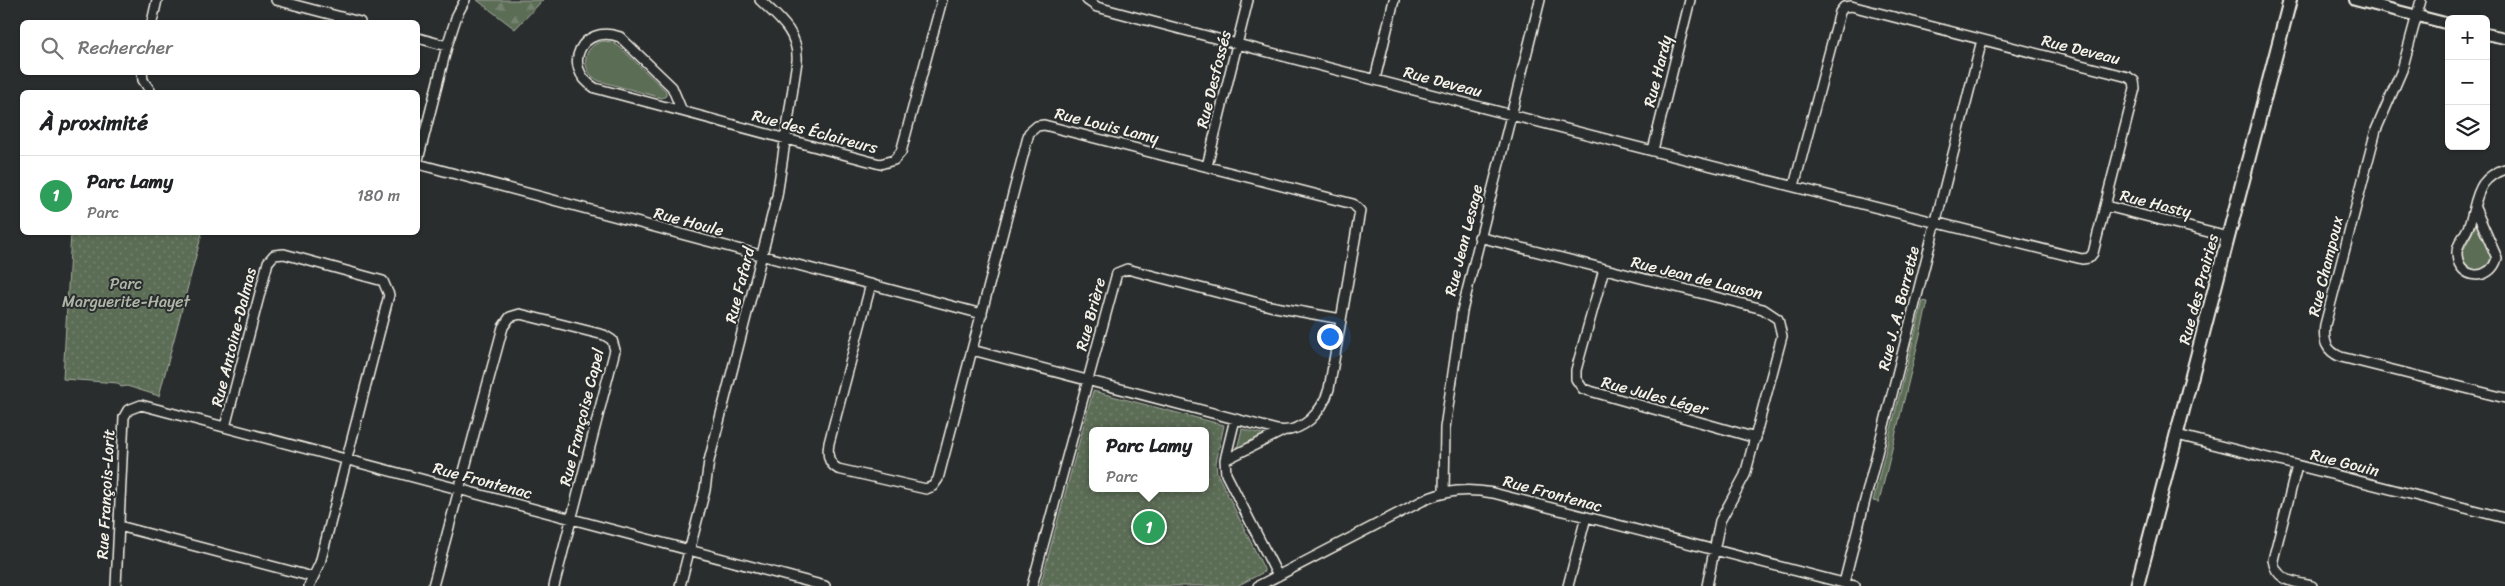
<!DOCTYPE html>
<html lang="fr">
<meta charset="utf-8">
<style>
body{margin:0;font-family:Sriracha,sans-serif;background:#f2f2f2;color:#202124}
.controls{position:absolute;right:15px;top:15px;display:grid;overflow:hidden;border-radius:8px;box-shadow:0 1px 4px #0004}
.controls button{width:45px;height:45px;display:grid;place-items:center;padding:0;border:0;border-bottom:1px solid #e0e0e0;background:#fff;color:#202124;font:25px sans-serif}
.you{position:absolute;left:1329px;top:336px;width:18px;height:18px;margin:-12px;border:4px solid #fff;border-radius:50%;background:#1a73e8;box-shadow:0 0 0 8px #1a73e833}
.badge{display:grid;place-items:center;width:32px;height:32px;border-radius:50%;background:#111827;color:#fff;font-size:16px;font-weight:700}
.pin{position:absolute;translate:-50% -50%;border:2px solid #fff;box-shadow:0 1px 5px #0006}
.popup{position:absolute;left:1089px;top:427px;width:120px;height:65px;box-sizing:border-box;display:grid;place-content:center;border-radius:8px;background:#fff;filter:drop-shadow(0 1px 4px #0005);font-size:16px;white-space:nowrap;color:#757577}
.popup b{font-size:19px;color:#202124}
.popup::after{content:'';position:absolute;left:50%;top:100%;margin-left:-10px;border:10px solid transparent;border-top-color:#fff}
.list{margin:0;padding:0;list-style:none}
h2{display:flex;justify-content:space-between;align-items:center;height:65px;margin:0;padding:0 20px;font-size:21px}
h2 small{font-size:16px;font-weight:400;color:#757577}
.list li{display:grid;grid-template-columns:32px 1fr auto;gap:15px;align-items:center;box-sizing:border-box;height:80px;padding:0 20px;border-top:1px solid #e0e0e0}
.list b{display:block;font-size:19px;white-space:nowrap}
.list p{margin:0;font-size:16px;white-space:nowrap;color:#757577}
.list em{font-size:16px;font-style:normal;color:#757577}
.icon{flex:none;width:28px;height:28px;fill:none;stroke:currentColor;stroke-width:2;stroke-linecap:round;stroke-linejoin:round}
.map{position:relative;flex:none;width:2505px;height:586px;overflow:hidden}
.search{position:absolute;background:#fff;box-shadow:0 1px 4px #0004;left:20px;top:20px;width:400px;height:55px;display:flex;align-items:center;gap:12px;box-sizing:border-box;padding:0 18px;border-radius:8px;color:#757577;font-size:19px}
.panel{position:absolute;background:#fff;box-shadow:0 1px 4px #0004;left:20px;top:90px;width:400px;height:145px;border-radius:8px}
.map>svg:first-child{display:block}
.grass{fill:#5c6d57;stroke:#a8afa0}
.forest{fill:url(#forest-firs);stroke:#a8afa0}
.park{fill:url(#park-dots);stroke:#a8afa0;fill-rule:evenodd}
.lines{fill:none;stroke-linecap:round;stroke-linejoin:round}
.minor-casing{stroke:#f4f1e8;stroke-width:12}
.tertiary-casing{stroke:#f4f1e8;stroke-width:14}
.secondary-casing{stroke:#f4f1e8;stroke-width:16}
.minor{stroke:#2a2d2e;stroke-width:9}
.tertiary{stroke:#2a2d2e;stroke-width:10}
.secondary{stroke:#2a2d2e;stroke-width:12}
.labels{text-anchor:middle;stroke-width:4;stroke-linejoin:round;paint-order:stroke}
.street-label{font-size:16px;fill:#f4f1e8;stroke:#2a2d2e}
.park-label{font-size:16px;fill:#b0b6a7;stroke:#2a2d2e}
</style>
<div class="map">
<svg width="2505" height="586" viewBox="0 0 2505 586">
<defs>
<pattern id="forest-firs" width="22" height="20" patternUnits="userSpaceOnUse" patternTransform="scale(1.25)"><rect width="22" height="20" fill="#5c6d57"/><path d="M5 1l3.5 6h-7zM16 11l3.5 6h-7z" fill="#74826f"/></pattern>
<pattern id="park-dots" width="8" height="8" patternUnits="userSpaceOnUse" patternTransform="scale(1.25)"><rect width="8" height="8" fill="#5c6d57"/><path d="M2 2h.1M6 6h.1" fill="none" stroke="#74826f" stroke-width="1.8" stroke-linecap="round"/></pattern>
</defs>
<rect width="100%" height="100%" fill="#2a2d2e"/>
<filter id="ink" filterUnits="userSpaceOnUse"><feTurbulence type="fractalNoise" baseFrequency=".02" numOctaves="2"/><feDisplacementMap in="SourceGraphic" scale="10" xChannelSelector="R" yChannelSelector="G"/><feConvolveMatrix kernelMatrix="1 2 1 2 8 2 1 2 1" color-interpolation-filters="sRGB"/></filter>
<g filter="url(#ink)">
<path class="grass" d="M 603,41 L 612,42 L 620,47 L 666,91 L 666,96 L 662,98 L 599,81 C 580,72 581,46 603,41 Z
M 2476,225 L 2478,225 L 2491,256 L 2489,264 L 2478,271 C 2469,269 2463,263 2462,253 Z
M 1923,301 L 1928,302 L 1879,502 L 1873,501 Z
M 1242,429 L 1266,435 L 1237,449 Z"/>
<path class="forest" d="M 477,0 L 543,0 L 515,29 Z"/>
<path class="park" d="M 71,233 L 202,233 L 159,396 L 127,386 L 121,387 L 118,383 L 63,379 Z
M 1093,391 L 1224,425 L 1216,463 L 1217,473 L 1264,569 L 1264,572 L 1237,586 L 1040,586 ZM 1093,431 L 1205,431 L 1205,488 L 1093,488 Z"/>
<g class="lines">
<g class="minor-casing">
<path id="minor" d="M 276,0 L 360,22
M 1087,0 L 1097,7 C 1424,94 1753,177 2082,259 L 2089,258 L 2093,253 L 2135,88 L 2134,81 L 2128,77 L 1851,6 L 1844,7 L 1840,12 L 1794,186
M 2421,0 L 2402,70 L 2376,130 L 2325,325 C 2323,341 2326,351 2341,357 L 2505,398
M 152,22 L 157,0
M 418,38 L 447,46
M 142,72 L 143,80 L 151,92
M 1375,79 L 1394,0
M 682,111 L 672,87 L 620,37 C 582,23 560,67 595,88 L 880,164 L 894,160 L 901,152 L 942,0
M 1653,150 L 1690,0
M 418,160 L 447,46 L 457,15 L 465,0
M 418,164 L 982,314
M 1207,166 L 1248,0
M 2106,206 L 2228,237
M 2475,208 L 2497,258 C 2491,282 2459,280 2457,255 C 2456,246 2463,238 2467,230 C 2474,216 2474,197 2483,184 C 2489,176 2496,172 2505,169
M 1479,237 L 1763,309 L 1778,319 L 1782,336 L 1745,475 L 1720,521 L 1707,586
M 1604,269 L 1576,370 L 1576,379 L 1583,389 L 1756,438
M 871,284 L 829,443 C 827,455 828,463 838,469 L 926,489 L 933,486 L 938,479 L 1029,133 L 1037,126 L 1044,125 L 1353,204 L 1360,211 L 1329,389 C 1322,412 1303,434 1277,430 L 972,350
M 1235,419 L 1225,460 L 1226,474 L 1278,576
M 225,427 L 268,262 L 274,255 L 284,254 L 383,281 L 389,295 L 320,563 L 309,586
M 2177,435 L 2505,518
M 1225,460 L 1283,431
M 2297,466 L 2273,560 C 2276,581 2294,582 2312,586
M 1444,493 L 1445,428 L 1462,311 L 1540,0
M 119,526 L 313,577
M 1844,583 L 1982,40
M 116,586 L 124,417 L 128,410 L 141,405 L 825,586
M 433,586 L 503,327 L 510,317 L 520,314 L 604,335 L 612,340 L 615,350 L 554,586
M 680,586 L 705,490 L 709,461 L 777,196 L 797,61 C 799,33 779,18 760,0
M 1032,586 L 1117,273 L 1127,269 L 1270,306 L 1341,319
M 1258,586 L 1422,501 C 1446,490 1467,488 1493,493 L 1855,586
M 1568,586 L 1586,517"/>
</g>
<g class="tertiary-casing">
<path id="tertiary" d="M 2355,0 L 2449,24
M 2486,34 L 2505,38"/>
</g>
<g class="secondary-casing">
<path id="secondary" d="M 2137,586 L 2290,0"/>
</g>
<use href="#minor" class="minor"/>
<use href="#tertiary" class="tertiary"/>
<use href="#secondary" class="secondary"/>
</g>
</g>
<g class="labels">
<g class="street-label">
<text transform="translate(2081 49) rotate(14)" y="6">Rue Deveau</text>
<text transform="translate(1657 71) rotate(-76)" y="6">Rue Hardy</text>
<text transform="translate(1213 79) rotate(-76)" y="6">Rue Desfossés</text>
<text transform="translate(1443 81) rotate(15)" y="6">Rue Deveau</text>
<text transform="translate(1107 125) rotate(14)" y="6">Rue Louis Lamy</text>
<text transform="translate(815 131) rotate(15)" y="6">Rue des Éclaireurs</text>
<text transform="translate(2156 203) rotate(14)" y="6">Rue Hasty</text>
<text transform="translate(689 221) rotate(15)" y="6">Rue Houle</text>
<text transform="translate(1463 240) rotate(-76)" y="6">Rue Jean Lesage</text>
<text transform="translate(2325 266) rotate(-76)" y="6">Rue Champoux</text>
<text transform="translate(1697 277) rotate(14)" y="6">Rue Jean de Lauson</text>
<text transform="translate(739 285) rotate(-76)" y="6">Rue Fafard</text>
<text transform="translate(2198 289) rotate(-75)" y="6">Rue des Prairies</text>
<text transform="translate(1898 308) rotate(-76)" y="6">Rue J. A. Barrette</text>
<text transform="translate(1090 314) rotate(-75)" y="6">Rue Brière</text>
<text transform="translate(233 337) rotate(-76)" y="6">Rue Antoine-Dalmas</text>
<text transform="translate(1655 395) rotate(15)" y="6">Rue Jules Léger</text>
<text transform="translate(581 417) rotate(-76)" y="6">Rue Françoise Capel</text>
<text transform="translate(2345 462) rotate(14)" y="6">Rue Gouin</text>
<text transform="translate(483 480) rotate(15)" y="6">Rue Frontenac</text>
<text transform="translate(1553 493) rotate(15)" y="6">Rue Frontenac</text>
<text transform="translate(105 494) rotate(-87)" y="6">Rue François-Lorit</text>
</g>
<g class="park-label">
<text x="126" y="289">Parc<tspan x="126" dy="18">Marguerite-Hayet</tspan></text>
</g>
</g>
</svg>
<div class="controls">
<button>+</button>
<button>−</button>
<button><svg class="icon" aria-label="layers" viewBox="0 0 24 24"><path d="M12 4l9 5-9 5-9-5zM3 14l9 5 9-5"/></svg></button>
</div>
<div class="you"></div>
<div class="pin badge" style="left:1149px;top:527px;background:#2e9e5b">1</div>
<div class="popup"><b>Parc Lamy</b>Parc</div>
<div class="search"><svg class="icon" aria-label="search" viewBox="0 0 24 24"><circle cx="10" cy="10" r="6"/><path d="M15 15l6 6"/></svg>Rechercher</div>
<section class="panel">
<h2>À proximité<small></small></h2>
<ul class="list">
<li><span class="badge" style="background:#2e9e5b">1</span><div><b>Parc Lamy</b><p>Parc</p></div><em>180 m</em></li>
</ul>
</section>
</div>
